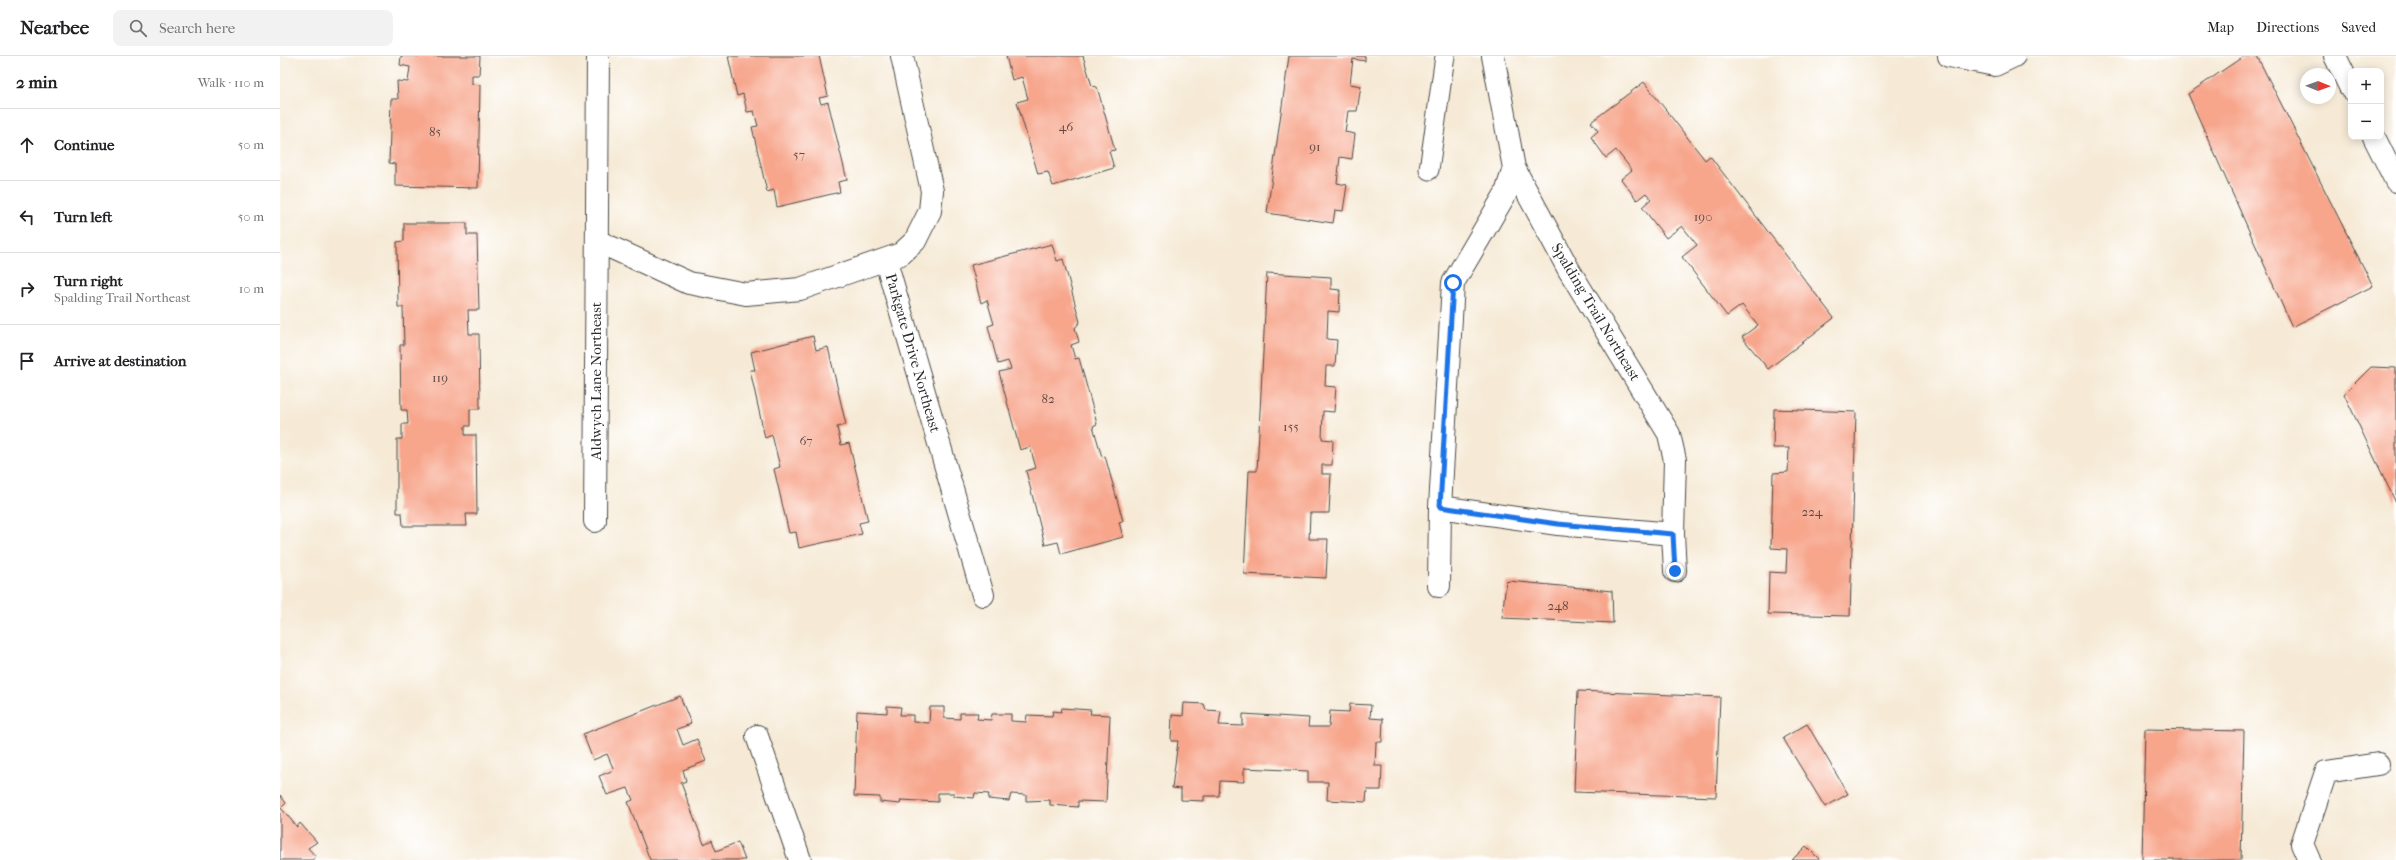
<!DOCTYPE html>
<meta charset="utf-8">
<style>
body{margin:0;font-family:"IM FELL French Canon",serif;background:#f2f2f2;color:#202124}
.controls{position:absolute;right:12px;top:12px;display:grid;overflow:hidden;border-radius:8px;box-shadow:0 2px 10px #0003}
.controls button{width:36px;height:36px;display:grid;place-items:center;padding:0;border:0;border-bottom:1px solid #e0e0e0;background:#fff;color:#202124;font:20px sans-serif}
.compass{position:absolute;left:2020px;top:12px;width:36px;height:36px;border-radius:50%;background:#fff;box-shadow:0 2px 10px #0003;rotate:91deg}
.stop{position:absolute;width:12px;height:12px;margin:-9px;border:3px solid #1a73e8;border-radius:50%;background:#fff}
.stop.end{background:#1a73e8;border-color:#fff;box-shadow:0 1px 4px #0008}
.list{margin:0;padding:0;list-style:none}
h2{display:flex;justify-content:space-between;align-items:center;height:52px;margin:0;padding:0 16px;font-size:17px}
h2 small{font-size:13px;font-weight:400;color:#757577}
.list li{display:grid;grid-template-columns:26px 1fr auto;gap:12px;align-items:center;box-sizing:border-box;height:72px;padding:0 16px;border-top:1px solid #e0e0e0}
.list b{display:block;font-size:15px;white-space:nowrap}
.list p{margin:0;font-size:13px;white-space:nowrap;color:#757577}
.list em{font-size:13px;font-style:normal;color:#757577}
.icon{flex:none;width:22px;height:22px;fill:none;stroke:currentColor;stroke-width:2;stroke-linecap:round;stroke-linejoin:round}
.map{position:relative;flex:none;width:2116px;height:804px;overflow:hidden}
header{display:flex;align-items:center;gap:24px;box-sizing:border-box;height:56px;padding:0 20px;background:#fff;border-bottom:1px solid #e0e0e0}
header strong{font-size:19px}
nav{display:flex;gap:22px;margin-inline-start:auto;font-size:14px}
.search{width:280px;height:36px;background:#f2f2f2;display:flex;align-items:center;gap:10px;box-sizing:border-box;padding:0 14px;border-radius:8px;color:#757577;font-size:15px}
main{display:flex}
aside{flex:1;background:#fff}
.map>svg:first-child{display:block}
.building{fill:#f7a58b}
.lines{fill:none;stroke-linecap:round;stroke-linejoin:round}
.lane-casing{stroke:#494845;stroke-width:21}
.street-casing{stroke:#494845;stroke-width:24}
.lane{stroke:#fff;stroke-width:19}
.street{stroke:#fff;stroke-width:22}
.route{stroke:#1a73e8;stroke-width:5}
.labels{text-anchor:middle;stroke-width:3;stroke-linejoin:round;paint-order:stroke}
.number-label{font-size:13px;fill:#5e4a43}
.street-label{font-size:15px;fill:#2b2b2b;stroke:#fff}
</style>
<header>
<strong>Nearbee</strong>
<div class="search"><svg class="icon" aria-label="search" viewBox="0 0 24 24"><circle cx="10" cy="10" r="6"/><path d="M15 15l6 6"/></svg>Search here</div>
<nav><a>Map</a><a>Directions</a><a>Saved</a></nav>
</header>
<main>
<aside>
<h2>2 min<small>Walk · 110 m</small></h2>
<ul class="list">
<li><svg class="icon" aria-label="ahead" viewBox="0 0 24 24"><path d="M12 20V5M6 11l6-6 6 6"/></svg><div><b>Continue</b></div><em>50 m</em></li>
<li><svg class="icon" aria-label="left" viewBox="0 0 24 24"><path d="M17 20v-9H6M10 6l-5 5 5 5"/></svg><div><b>Turn left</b></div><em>50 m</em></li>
<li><svg class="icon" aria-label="right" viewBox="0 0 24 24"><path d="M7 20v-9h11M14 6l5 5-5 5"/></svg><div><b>Turn right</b><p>Spalding Trail Northeast</p></div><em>10 m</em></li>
<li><svg class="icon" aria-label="arrive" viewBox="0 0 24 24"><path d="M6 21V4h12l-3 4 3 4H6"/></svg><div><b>Arrive at destination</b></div></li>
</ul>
</aside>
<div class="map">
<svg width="2116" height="804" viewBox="0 0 2116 804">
<rect width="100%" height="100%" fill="#fff"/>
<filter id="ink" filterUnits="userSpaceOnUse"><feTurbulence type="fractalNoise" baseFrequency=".025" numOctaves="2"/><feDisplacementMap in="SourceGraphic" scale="8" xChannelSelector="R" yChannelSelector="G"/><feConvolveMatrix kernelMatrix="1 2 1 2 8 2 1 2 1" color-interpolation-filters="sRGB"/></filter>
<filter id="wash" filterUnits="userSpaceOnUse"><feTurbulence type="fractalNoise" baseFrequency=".012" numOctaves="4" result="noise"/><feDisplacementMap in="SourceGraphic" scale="16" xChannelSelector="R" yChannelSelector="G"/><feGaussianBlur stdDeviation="0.9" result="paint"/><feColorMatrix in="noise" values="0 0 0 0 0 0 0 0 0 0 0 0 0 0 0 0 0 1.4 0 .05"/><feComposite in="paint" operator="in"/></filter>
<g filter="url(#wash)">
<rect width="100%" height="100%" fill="#f6ead6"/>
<g id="blocks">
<path class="building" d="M 121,0 L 200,0 L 199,19 L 192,19 L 192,28 L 200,29 L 198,132 L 115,130 L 115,108 L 109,107 L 111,43 L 118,43 L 117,25 L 128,26 L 130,11 L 120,9 Z
M 448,0 L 539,0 L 548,40 L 539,42 L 541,48 L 548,46 L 567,124 L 558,126 L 560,136 L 497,151 L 494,134 L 487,136 L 472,71 L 478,70 L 474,55 L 467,56 L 463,38 L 457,40 Z
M 726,0 L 803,0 L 812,30 L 817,31 L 835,94 L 829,95 L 834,112 L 773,130 L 768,116 L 758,118 L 737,46 L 748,43 L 742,21 L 732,24 Z
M 1009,0 L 1085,0 L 1085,5 L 1073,3 L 1070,28 L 1081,30 L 1077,55 L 1068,55 L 1065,76 L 1075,78 L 1072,103 L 1060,101 L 1057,127 L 1067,129 L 1063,155 L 1055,154 L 1053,167 L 987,157 Z
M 1964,0 L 1977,0 L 2093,230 L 2012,271 L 1908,38 Z
M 1364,26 L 1425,104 L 1430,100 L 1554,262 L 1488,313 L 1462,281 L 1478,269 L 1462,249 L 1447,260 L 1402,201 L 1417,189 L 1402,170 L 1386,182 L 1362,151 L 1371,143 L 1366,137 L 1357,144 L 1341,123 L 1352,114 L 1336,94 L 1326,102 L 1311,81 L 1318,75 L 1311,66 Z
M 124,167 L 187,167 L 187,179 L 197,179 L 199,254 L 188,254 L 189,278 L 199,278 L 200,353 L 190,353 L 190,370 L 185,370 L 185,379 L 196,379 L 197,458 L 186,458 L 187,470 L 123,470 L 122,457 L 117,457 L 117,383 L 122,383 L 122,368 L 128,368 L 127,354 L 121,354 L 120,289 L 124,289 L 123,251 L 118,251 L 117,186 L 124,185 Z
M 772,188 L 777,205 L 783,203 L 800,266 L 795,272 L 799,286 L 791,289 L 795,303 L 799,302 L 817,368 L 813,370 L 822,401 L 825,400 L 843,465 L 839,466 L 843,481 L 781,498 L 778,486 L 765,489 L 746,415 L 756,412 L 750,391 L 740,394 L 719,316 L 731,313 L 728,305 L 718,308 L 708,270 L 714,268 L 707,244 L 701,247 L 691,209 Z
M 987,217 L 1051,221 L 1051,233 L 1060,234 L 1059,256 L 1048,255 L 1047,283 L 1057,284 L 1055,310 L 1046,310 L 1045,330 L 1056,331 L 1054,356 L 1043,355 L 1042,383 L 1053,384 L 1052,409 L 1042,409 L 1042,418 L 1051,418 L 1049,457 L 1030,457 L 1029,483 L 1048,483 L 1046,522 L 964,518 L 969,415 L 977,415 Z
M 533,280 L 536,294 L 548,291 L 566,369 L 557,371 L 561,389 L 569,387 L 588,465 L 579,467 L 582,478 L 519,492 L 516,476 L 509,477 L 494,413 L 500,411 L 492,379 L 485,382 L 470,314 L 475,314 L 471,296 Z
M 2091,311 L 2116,312 L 2116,447 L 2064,338 Z
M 1494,353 L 1576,356 L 1570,560 L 1488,558 L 1489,516 L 1506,517 L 1507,493 L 1491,492 L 1493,417 L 1508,416 L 1509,392 L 1493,392 Z
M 1229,525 L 1332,535 L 1333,567 L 1222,562 L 1226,526 Z
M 1298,635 L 1440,641 L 1436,741 L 1294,736 Z
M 400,640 L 411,668 L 397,673 L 403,689 L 417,683 L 426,705 L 403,714 L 406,725 L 401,727 L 424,788 L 432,784 L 436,795 L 458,786 L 465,804 L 370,804 L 348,746 L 353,744 L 348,732 L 327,739 L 319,720 L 334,714 L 327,698 L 313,704 L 303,678 Z
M 904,647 L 924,648 L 926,654 L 941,655 L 939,669 L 963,670 L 963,658 L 1029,662 L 1028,671 L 1049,671 L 1050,655 L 1069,656 L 1070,648 L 1091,649 L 1090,662 L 1103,663 L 1102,686 L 1096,686 L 1095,710 L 1102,710 L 1101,734 L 1087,734 L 1086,746 L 1047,744 L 1048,726 L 1028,726 L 1028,715 L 964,712 L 964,726 L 940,725 L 939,740 L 924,740 L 924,745 L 901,744 L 901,733 L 892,732 L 898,685 L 891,685 L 892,659 L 903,660 Z
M 607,650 L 621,651 L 620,659 L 633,659 L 633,666 L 649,667 L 650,651 L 664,651 L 664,662 L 680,663 L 680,657 L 698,657 L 697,663 L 711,664 L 712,658 L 731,658 L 731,665 L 746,666 L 747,659 L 772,660 L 773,655 L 781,656 L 782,652 L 811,654 L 810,658 L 830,659 L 826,746 L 798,745 L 798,751 L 770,749 L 770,744 L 746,745 L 746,739 L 731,738 L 729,745 L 708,743 L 709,738 L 695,737 L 694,742 L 674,740 L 674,737 L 658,737 L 658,746 L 621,744 L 620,748 L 600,746 L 600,741 L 574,740 L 577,655 L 607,657 Z
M 1527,668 L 1568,738 L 1545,751 L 1503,682 Z
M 1865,673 L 1964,675 L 1961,804 L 1862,804 Z
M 0,739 L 6,747 L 1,752 L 17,771 L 20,767 L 37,786 L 28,792 L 36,801 L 32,804 L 0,804 Z
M 1526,790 L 1540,804 L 1512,804 Z"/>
</g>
</g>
<g filter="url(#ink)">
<use href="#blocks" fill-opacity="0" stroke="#494845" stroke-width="1"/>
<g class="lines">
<g class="lane-casing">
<path id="lane" d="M 1149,114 L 1165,0"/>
</g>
<g class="street-casing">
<path id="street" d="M 1213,0 L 1234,112 L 1289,214 L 1389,378 L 1395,404 L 1393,478 L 1395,515
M 1669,0 L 1715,9 L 1734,0
M 2055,0 L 2071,33
M 2094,81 L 2116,125
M 317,185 L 409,227 L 466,238 L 520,233 L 621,198 L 635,185 L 650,155 L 652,135 L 622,0
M 606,205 L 703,539
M 1160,451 L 1278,468 L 1393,478
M 315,465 L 318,0
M 1159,530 L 1160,451 L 1173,227 L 1226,137 L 1234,112
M 477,680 L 520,804
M 2029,804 L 2022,788 L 2046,716 L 2098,708"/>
</g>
<use href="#lane" class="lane"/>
<use href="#street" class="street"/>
</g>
</g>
<g class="lines" filter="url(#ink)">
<path class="route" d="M 1173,227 L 1160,451 L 1278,468 L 1393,478 L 1395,515"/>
</g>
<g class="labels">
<g class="number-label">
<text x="786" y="75">46</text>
<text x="155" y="80">85</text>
<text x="1035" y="95">91</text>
<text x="519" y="103">57</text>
<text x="1423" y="165">190</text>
<text x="160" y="326">119</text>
<text x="768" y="347">82</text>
<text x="1011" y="375">155</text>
<text x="526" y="389">67</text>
<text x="1532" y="460">224</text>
<text x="1278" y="554">248</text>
</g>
<g class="street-label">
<text transform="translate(1316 256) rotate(59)" y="5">Spalding Trail Northeast</text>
<text transform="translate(633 297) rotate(74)" y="5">Parkgate Drive Northeast</text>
<text transform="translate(316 325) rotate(-90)" y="5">Aldwych Lane Northeast</text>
</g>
</g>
</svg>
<div class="controls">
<button>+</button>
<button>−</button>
</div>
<svg class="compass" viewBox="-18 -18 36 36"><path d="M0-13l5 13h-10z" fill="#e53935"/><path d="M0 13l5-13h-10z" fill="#757577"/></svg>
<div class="stop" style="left:1173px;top:227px"></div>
<div class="stop end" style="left:1395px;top:515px"></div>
</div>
</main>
